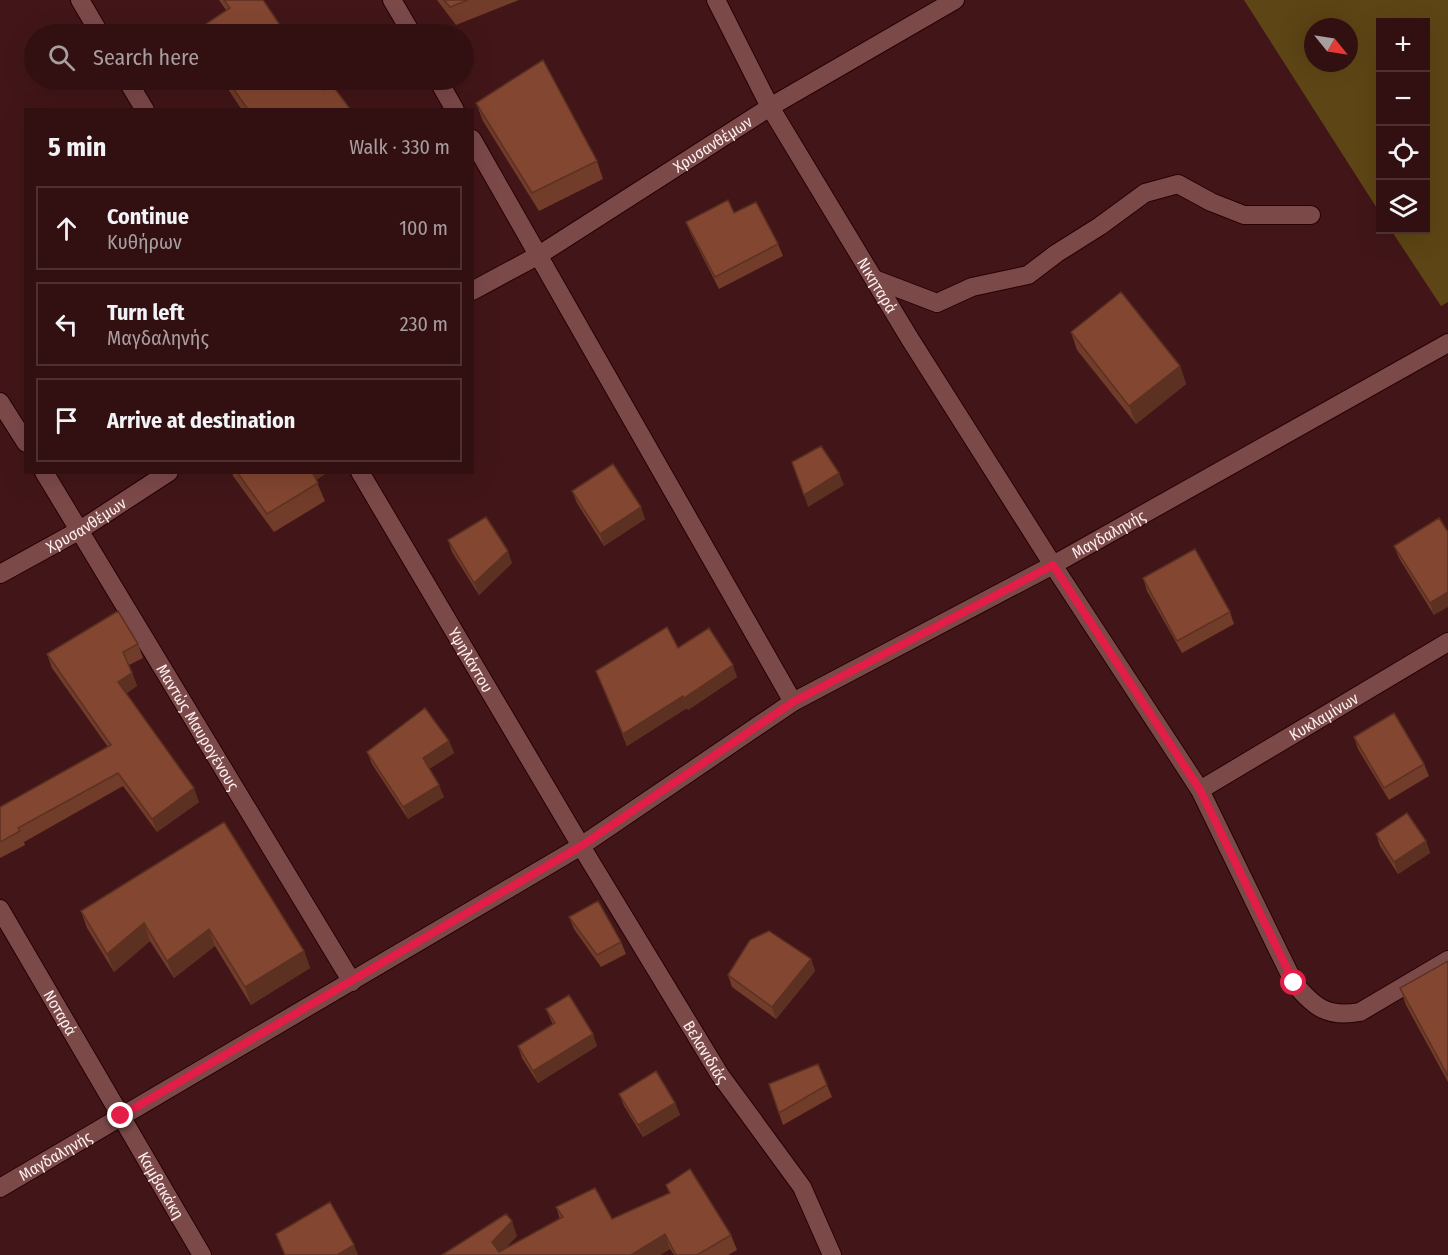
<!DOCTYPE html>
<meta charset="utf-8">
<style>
body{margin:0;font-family:"Fira Sans Condensed",sans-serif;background:#3d1e20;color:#f1f3f6}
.controls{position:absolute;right:18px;top:18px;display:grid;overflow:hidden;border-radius:0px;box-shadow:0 6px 24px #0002}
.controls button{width:54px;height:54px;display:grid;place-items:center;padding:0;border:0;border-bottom:2px solid #4d3032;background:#321012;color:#f1f3f6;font:30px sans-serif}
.compass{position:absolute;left:1304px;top:18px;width:54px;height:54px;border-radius:50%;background:#321012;box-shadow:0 6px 24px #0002;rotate:120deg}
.stop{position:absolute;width:18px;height:18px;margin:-14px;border:4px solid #e11d48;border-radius:50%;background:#fff}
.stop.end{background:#e11d48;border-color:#fff;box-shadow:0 2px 6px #0008}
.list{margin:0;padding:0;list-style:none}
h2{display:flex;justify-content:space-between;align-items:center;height:78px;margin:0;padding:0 24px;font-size:26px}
h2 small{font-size:20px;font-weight:400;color:#a89d9f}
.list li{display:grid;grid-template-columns:39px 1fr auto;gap:18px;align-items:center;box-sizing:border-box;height:84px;margin:0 12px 12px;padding:0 12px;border:2px solid #4d3032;border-radius:0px}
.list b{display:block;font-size:22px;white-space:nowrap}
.list p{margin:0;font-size:20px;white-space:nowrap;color:#a89d9f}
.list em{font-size:20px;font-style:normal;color:#a89d9f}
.icon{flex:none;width:33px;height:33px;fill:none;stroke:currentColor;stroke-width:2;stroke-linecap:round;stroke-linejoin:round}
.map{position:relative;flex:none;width:1448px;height:1255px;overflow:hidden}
.search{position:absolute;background:#321012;box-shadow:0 6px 24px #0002;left:24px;top:24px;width:450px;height:66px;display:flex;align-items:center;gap:15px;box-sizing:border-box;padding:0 21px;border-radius:33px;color:#a89d9f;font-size:22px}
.panel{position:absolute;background:#321012;box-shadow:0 6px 24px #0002;left:24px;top:108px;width:450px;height:366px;border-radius:0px}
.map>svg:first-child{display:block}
.green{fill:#5e4515;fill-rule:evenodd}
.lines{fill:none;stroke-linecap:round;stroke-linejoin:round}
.minor-casing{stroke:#260004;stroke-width:20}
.minor{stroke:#7c4949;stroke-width:18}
.wall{fill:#713c29}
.shaded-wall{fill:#5c3122}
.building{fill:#834630;stroke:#5c3122;stroke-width:1.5}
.route{stroke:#e11d48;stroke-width:8}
.labels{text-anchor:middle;stroke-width:4.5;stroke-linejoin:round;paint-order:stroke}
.street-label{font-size:16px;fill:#fcefef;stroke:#421618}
</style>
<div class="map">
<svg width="1448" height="1255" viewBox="0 0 1448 1255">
<rect width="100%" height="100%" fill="#421618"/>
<path class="green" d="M 1244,0 L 1448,0 L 1448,302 L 1441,306 L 1391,230 L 1426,230 L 1426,22 L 1380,22 L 1380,213 ZM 1313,27 L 1349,27 L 1349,63 L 1313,63 Z"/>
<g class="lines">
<g class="minor-casing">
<g id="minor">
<path d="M 80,0 L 100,34"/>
<path d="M 392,0 L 412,34"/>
<path id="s1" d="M 716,0 L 770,107 L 910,339 L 1053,565 L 1200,790 L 1294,983 C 1314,1007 1327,1018 1360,1012 L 1448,960"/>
<path d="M 127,80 L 145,110"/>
<path d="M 438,80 L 455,110"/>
<path d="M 472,139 L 793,702"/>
<path d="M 874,279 L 937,303 L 972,287 L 1028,275 L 1057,253 L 1100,226 L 1145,193 L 1178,184 L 1211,202 L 1244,215 L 1311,215"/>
<path id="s2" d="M 472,291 L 539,255 L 770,107 L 955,0"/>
<path d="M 0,402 L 26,443"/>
<path id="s3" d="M 44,472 L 352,982"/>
<path id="s4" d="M 360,472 L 581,846 L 720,1075 L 802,1187 L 832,1255"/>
<path id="s5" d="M 0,574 L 80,530 L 169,472"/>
<path id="s6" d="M 1200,790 L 1448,642"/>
<path id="s7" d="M 0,909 L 202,1255"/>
<path id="s8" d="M 0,1188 L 581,846 L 793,702 L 1053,565 L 1448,343"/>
</g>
</g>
<use href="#minor" class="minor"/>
</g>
<path class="wall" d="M 219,0 L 263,0 L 286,34 L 195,34 L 194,32 L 226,10 Z
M 437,0 L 519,0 L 456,25 Z
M 222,80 L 317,80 L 325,90 L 351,110 L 242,110 Z
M 476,103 L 597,161 L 603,179 L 539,211 L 483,121 Z
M 734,213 L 778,244 L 783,256 L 719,289 L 691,234 L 686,222 Z
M 1071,332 L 1180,366 L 1186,384 L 1136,424 L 1077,350 Z
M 232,472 L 328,472 L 316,480 L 325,501 L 274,532 L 233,476 Z
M 572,491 L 645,519 L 604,546 L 577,503 Z
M 1439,518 L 1434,615 L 1399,558 L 1394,546 Z
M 448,540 L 512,563 L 479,595 L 452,552 Z
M 1143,578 L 1230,612 L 1234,624 L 1182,653 L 1147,591 Z
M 138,644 L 143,658 L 129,665 L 137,686 L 126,693 L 199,802 L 157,832 L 123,786 L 24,842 L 25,845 L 0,858 L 0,807 L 108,747 L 52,668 L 47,654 Z
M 678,648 L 737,677 L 688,710 L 687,708 L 627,746 L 596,671 Z
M 1354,737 L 1424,764 L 1429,776 L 1389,800 L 1358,749 Z
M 449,741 L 454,753 L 429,769 L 444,797 L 408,819 L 372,764 L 367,752 Z
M 224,822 L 304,951 L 310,968 L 251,1005 L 215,946 L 174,978 L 150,941 L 114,972 L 87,928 L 81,911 Z
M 1376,834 L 1426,841 L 1430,853 L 1398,874 L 1380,846 Z
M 569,917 L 621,942 L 626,954 L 601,967 L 574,929 Z
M 811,959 L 815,971 L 776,1019 L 732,987 L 728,975 Z
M 1448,961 L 1448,1082 L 1406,1005 L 1400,988 Z
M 546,1009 L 597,1046 L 538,1083 L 522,1058 L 518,1046 L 553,1025 Z
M 769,1084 L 827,1085 L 832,1097 L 783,1125 Z
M 619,1094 L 675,1103 L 680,1115 L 643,1137 L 624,1106 Z
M 666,1185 L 731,1235 L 737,1250 L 728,1255 L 674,1255 L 670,1249 L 660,1255 L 442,1255 L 517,1236 L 505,1248 L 560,1219 L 556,1207 L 612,1219 L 669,1193 Z"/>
<path class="shaded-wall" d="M 1180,366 L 1186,384 L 1136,424 L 1129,406 Z
M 311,472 L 328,472 L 314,481 Z
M 839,473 L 844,485 L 808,507 L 804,495 Z
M 641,507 L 645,519 L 604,546 L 600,534 Z
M 508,551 L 512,563 L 479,595 L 474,583 Z
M 1448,592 L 1448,607 L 1434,615 L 1430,603 Z
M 733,665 L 737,677 L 688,710 L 684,698 Z
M 132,673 L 137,686 L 123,696 L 118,682 Z
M 683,696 L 687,708 L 627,746 L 623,734 Z
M 449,741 L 454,753 L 427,770 L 423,758 Z
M 439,785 L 444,797 L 408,819 L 403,807 Z
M 194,788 L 199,802 L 157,832 L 152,819 Z
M 1426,841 L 1430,853 L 1398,874 L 1394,862 Z
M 144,923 L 150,941 L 114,972 L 107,954 Z
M 209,929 L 215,946 L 174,978 L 167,961 Z
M 304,951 L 310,968 L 251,1005 L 245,987 Z
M 811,959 L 815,971 L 776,1019 L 772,1007 Z
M 593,1034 L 597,1046 L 538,1083 L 533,1071 Z
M 675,1103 L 680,1115 L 643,1137 L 638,1125 Z
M 512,1221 L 517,1236 L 499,1255 L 492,1242 Z
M 665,1234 L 670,1249 L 660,1255 L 631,1255 Z
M 354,1245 L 358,1255 L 337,1255 Z"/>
<path class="building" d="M 224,0 L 263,0 L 286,34 L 196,34 L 194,32 L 230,8 Z
M 444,0 L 468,0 L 450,7 Z
M 543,60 L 597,161 L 532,193 L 476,103 Z
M 227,80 L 317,80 L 325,90 L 332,85 L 351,110 L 245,110 L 247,108 Z
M 728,200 L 734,213 L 756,202 L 778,244 L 715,277 L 686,222 Z
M 1121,292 L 1180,366 L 1129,406 L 1071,332 Z
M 821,446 L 839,473 L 804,495 L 792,462 Z
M 613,464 L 641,507 L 600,534 L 572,491 Z
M 237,472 L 312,472 L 318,483 L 267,514 Z
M 486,517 L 508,551 L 474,583 L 448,540 Z
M 1439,518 L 1448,532 L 1448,592 L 1430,603 L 1394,546 Z
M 1195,549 L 1230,612 L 1177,641 L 1143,578 Z
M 118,611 L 138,644 L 123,652 L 132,673 L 118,682 L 194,788 L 152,819 L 118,773 L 18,828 L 20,831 L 0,842 L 0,807 L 111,745 L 47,654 Z
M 667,627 L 678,648 L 709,628 L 733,665 L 684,698 L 683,696 L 623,734 L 596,671 Z
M 425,708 L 449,741 L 423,758 L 439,785 L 403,807 L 367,752 Z
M 1394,713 L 1424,764 L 1384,788 L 1354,737 Z
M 1407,813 L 1426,841 L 1394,862 L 1376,834 Z
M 224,822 L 304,951 L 245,987 L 209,929 L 167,961 L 144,923 L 107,954 L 81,911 Z
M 598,901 L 621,942 L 597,955 L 569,917 Z
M 769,931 L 811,959 L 772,1007 L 728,975 L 750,940 Z
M 1448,961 L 1448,1076 L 1400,988 Z
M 569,995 L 593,1034 L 533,1071 L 518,1046 L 555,1023 L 546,1009 Z
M 818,1064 L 827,1085 L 779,1113 L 769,1084 Z
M 656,1071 L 675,1103 L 638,1125 L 619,1094 Z
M 690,1169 L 731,1235 L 697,1255 L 676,1255 L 665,1234 L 631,1255 L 442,1255 L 506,1214 L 512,1221 L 492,1242 L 499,1252 L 563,1217 L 556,1207 L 595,1188 L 612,1219 L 670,1193 L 666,1185 Z
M 330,1202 L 354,1245 L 337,1255 L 285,1255 L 276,1234 Z"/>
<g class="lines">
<path class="route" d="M 121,1116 L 581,846 L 793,702 L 1053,565 L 1200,790 L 1294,983"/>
</g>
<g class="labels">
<g class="street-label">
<text dy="6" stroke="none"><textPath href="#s2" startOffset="282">Χρυσανθέμων</textPath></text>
<text dy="6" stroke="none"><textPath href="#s1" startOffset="328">Νικηταρά</textPath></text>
<text dy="6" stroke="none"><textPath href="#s5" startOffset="99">Χρυσανθέμων</textPath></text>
<text dy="6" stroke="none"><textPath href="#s8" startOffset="1288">Μαγδαληνής</textPath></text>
<text dy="6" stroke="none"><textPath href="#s4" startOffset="218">Υψηλάντου</textPath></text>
<text dy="6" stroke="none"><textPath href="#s6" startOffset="144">Κυκλαμίνων</textPath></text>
<text dy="6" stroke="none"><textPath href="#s3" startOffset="298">Μαντώς Μαυρογένους</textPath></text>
<text dy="6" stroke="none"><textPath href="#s7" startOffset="120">Νοταρά</textPath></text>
<text dy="6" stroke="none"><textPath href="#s4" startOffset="675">Βελανιδιάς</textPath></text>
<text dy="6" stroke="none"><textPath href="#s8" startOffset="64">Μαγδαληνής</textPath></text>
<text dy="6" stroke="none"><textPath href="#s7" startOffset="320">Καμβακάκη</textPath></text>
</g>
</g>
</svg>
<div class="controls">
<button>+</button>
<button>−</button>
<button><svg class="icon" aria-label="locate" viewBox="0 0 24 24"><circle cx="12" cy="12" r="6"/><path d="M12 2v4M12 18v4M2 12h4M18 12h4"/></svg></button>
<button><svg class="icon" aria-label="layers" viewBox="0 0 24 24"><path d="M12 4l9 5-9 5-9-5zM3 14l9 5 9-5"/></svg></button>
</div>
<svg class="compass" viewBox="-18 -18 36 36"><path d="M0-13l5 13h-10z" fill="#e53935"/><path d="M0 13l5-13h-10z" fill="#a89d9f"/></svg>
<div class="stop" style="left:1294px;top:983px"></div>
<div class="stop end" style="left:121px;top:1116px"></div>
<div class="search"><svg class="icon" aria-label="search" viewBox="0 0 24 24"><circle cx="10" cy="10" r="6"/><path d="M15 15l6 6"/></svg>Search here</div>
<section class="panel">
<h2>5 min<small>Walk · 330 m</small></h2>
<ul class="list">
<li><svg class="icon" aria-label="ahead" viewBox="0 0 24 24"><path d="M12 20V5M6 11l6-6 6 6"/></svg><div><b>Continue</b><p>Κυθήρων</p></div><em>100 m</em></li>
<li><svg class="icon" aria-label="left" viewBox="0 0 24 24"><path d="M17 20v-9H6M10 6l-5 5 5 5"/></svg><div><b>Turn left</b><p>Μαγδαληνής</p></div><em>230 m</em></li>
<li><svg class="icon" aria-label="arrive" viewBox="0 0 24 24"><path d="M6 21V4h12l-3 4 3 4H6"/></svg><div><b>Arrive at destination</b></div></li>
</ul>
</section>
</div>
